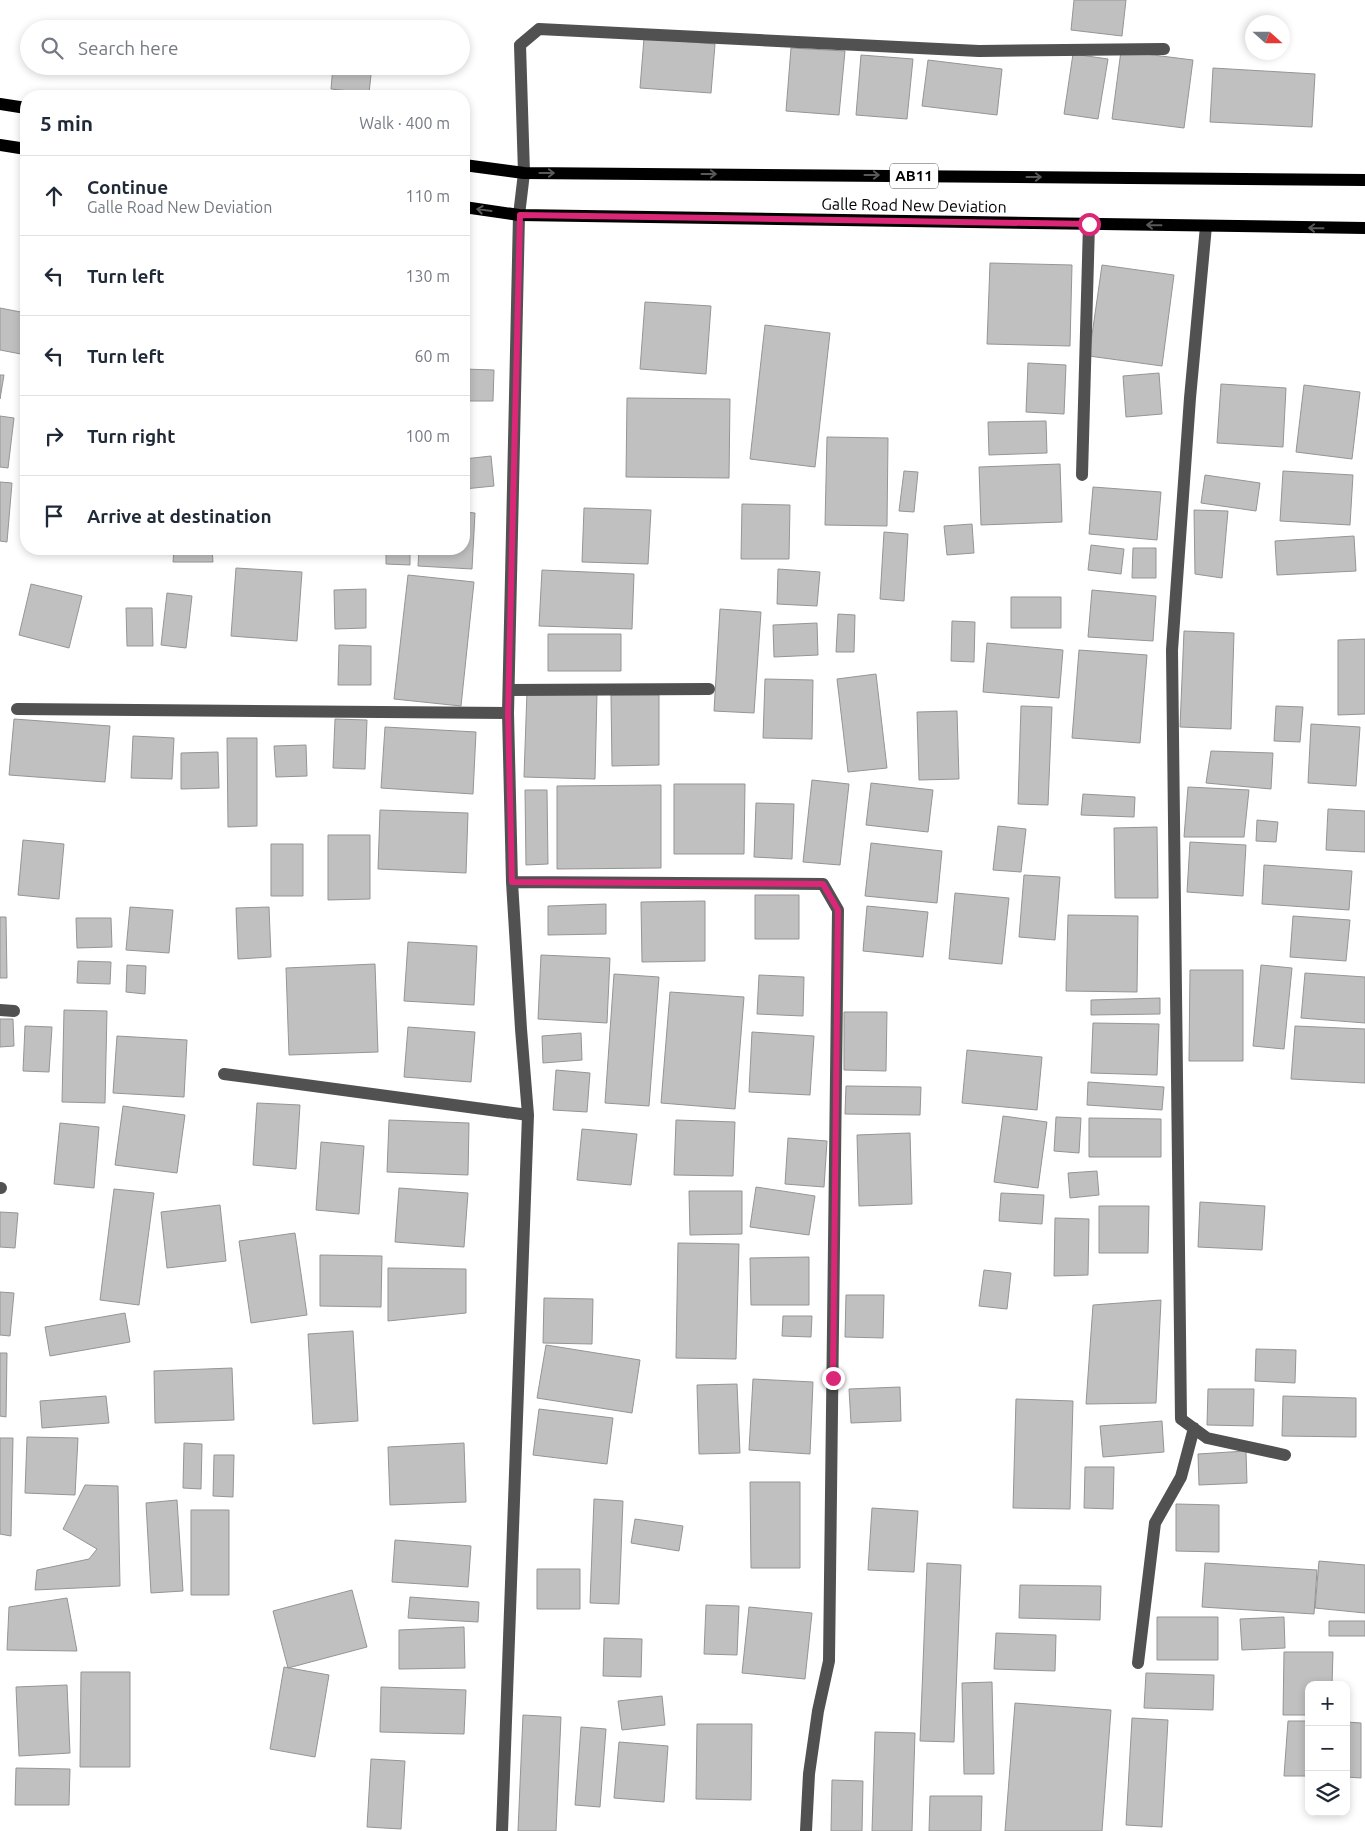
<!DOCTYPE html>
<meta charset="utf-8">
<style>
body{margin:0;font-family:Ubuntu,sans-serif;background:#f2f2f3;color:#1f2937}
.controls{position:absolute;right:15px;bottom:15px;display:grid;overflow:hidden;border-radius:10px;box-shadow:0 2px 8px #0003}
.controls button{width:45px;height:45px;display:grid;place-items:center;padding:0;border:0;border-bottom:1px solid #e0e1e3;background:#fff;color:#1f2937;font:25px sans-serif}
.compass{position:absolute;left:1245px;top:15px;width:45px;height:45px;border-radius:50%;background:#fff;box-shadow:0 2px 8px #0003;rotate:111deg}
.stop{position:absolute;width:15px;height:15px;margin:-11px;border:4px solid #db2777;border-radius:50%;background:#fff}
.stop.end{background:#db2777;border-color:#fff;box-shadow:0 1px 5px #0008}
.list{margin:0;padding:0;list-style:none}
h2{display:flex;justify-content:space-between;align-items:center;height:65px;margin:0;padding:0 20px;font-size:21px}
h2 small{font-size:16px;font-weight:400;color:#747a83}
.list li{display:grid;grid-template-columns:32px 1fr auto;gap:15px;align-items:center;box-sizing:border-box;height:80px;padding:0 20px;border-top:1px solid #e0e1e3}
.list b{display:block;font-size:19px;white-space:nowrap}
.list p{margin:0;font-size:16px;white-space:nowrap;color:#747a83}
.list em{font-size:16px;font-style:normal;color:#747a83}
.icon{flex:none;width:28px;height:28px;fill:none;stroke:currentColor;stroke-width:2;stroke-linecap:round;stroke-linejoin:round}
.map{position:relative;flex:none;width:1365px;height:1831px;overflow:hidden}
.search{position:absolute;background:#fff;box-shadow:0 2px 8px #0003;left:20px;top:20px;width:450px;height:55px;display:flex;align-items:center;gap:12px;box-sizing:border-box;padding:0 18px;border-radius:28px;color:#747a83;font-size:19px}
.panel{position:absolute;background:#fff;box-shadow:0 2px 8px #0003;left:20px;top:90px;width:450px;height:465px;border-radius:20px}
.map>svg:first-child{display:block}
.building{fill:#c0c0c0;stroke:#959595}
.lines{fill:none;stroke-linecap:round;stroke-linejoin:round}
.minor{stroke:#515151;stroke-width:12}
.major{stroke:#000;stroke-width:12}
.oneway{stroke:#595959}
.route{stroke:#db2777;stroke-width:6}
.labels{text-anchor:middle;stroke-width:4.5;stroke-linejoin:round;paint-order:stroke}
.shield{fill:#fff;stroke:#4c4c4c;stroke-width:1}
.shield-label{font-size:15px;font-weight:bold;fill:#000}
.street-label{font-size:16px;fill:#000;stroke:#fff}
</style>
<div class="map">
<svg width="1365" height="1831" viewBox="0 0 1365 1831">
<rect width="100%" height="100%" fill="#fff"/>
<path class="building" d="M 1074,0 L 1126,0 L 1122,36 L 1071,30 Z
M 338,25 L 370,29 L 337,29 Z
M 644,38 L 715,44 L 711,93 L 640,88 Z
M 791,48 L 845,51 L 839,115 L 786,111 Z
M 1121,51 L 1193,60 L 1184,128 L 1112,119 Z
M 1073,54 L 1108,59 L 1098,119 L 1064,114 Z
M 861,55 L 913,59 L 907,119 L 856,115 Z
M 928,60 L 1002,69 L 997,115 L 922,106 Z
M 333,66 L 372,66 L 369,93 L 331,89 Z
M 1213,68 L 1315,74 L 1312,127 L 1210,122 Z
M 990,263 L 1072,265 L 1070,346 L 987,344 Z
M 1102,265 L 1174,275 L 1162,366 L 1089,356 Z
M 645,302 L 711,306 L 706,374 L 640,369 Z
M 0,308 L 26,313 L 26,355 L 0,350 Z
M 765,325 L 830,333 L 815,467 L 750,459 Z
M 1028,363 L 1066,365 L 1064,414 L 1026,412 Z
M 464,369 L 494,370 L 493,401 L 464,401 Z
M 1159,373 L 1162,414 L 1126,417 L 1123,376 Z
M 0,375 L 4,375 L 0,399 Z
M 1221,384 L 1286,388 L 1283,447 L 1217,443 Z
M 1304,385 L 1360,392 L 1352,459 L 1296,452 Z
M 627,398 L 730,399 L 729,478 L 626,477 Z
M 0,416 L 14,418 L 8,468 L 0,467 Z
M 1046,421 L 1047,453 L 989,455 L 988,422 Z
M 827,437 L 888,438 L 887,526 L 825,525 Z
M 491,456 L 494,486 L 464,489 L 464,459 Z
M 1060,464 L 1062,522 L 981,525 L 979,467 Z
M 904,471 L 918,472 L 914,512 L 899,511 Z
M 1283,471 L 1353,475 L 1350,525 L 1280,521 Z
M 1205,475 L 1260,483 L 1256,511 L 1201,503 Z
M 0,482 L 12,483 L 7,542 L 0,541 Z
M 1093,487 L 1161,492 L 1157,540 L 1089,534 Z
M 742,504 L 790,505 L 789,559 L 741,559 Z
M 584,508 L 651,510 L 648,564 L 582,562 Z
M 1194,510 L 1228,511 L 1222,578 L 1195,574 Z
M 464,512 L 475,513 L 472,569 L 418,566 L 419,549 L 464,549 Z
M 972,524 L 974,553 L 947,555 L 944,526 Z
M 884,532 L 908,534 L 904,601 L 880,599 Z
M 1354,536 L 1356,571 L 1277,575 L 1275,541 Z
M 1091,545 L 1124,549 L 1121,574 L 1088,570 Z
M 1133,548 L 1156,548 L 1156,578 L 1132,578 Z
M 174,549 L 212,549 L 213,562 L 173,562 Z
M 386,549 L 410,549 L 410,565 L 386,564 Z
M 236,568 L 302,572 L 297,641 L 231,636 Z
M 778,569 L 820,572 L 817,606 L 777,604 Z
M 542,570 L 634,574 L 632,629 L 539,626 Z
M 408,575 L 474,582 L 461,706 L 394,699 Z
M 31,584 L 82,596 L 69,648 L 19,635 Z
M 366,589 L 366,628 L 335,629 L 334,590 Z
M 1092,590 L 1156,596 L 1153,641 L 1088,637 Z
M 167,593 L 192,596 L 186,648 L 161,645 Z
M 1011,597 L 1061,597 L 1061,628 L 1011,628 Z
M 126,608 L 152,608 L 153,646 L 127,646 Z
M 720,609 L 761,612 L 754,713 L 714,711 Z
M 838,614 L 855,615 L 854,652 L 836,652 Z
M 952,621 L 975,622 L 974,662 L 951,661 Z
M 817,623 L 818,655 L 774,657 L 773,625 Z
M 1184,631 L 1234,633 L 1231,729 L 1180,727 Z
M 548,634 L 621,634 L 621,671 L 548,671 Z
M 1365,639 L 1365,714 L 1338,715 L 1338,640 Z
M 987,643 L 1063,650 L 1059,698 L 983,692 Z
M 339,645 L 371,646 L 371,685 L 338,685 Z
M 1079,650 L 1147,655 L 1140,743 L 1072,738 Z
M 876,674 L 887,768 L 848,772 L 837,679 Z
M 765,679 L 813,680 L 812,739 L 763,738 Z
M 527,691 L 597,692 L 595,779 L 524,777 Z
M 611,695 L 659,695 L 659,765 L 612,766 Z
M 1021,706 L 1052,707 L 1048,805 L 1018,804 Z
M 1276,706 L 1303,707 L 1300,742 L 1274,741 Z
M 957,711 L 959,779 L 919,780 L 917,712 Z
M 14,719 L 110,726 L 105,782 L 9,775 Z
M 335,719 L 367,720 L 365,769 L 333,768 Z
M 1311,724 L 1360,727 L 1356,786 L 1308,783 Z
M 385,727 L 476,732 L 473,794 L 381,788 Z
M 133,736 L 174,738 L 172,779 L 131,778 Z
M 227,738 L 257,738 L 257,826 L 228,827 Z
M 306,745 L 307,776 L 276,777 L 274,746 Z
M 1211,751 L 1273,753 L 1271,789 L 1206,783 Z
M 218,752 L 219,788 L 181,789 L 181,753 Z
M 812,780 L 849,784 L 840,865 L 803,862 Z
M 871,783 L 933,790 L 928,832 L 866,825 Z
M 674,784 L 745,784 L 744,854 L 674,854 Z
M 661,785 L 661,868 L 557,869 L 557,786 Z
M 1188,787 L 1249,790 L 1244,837 L 1184,837 Z
M 525,790 L 547,790 L 548,864 L 526,865 Z
M 1083,794 L 1135,797 L 1134,817 L 1081,815 Z
M 756,803 L 794,804 L 792,859 L 754,857 Z
M 1328,809 L 1365,811 L 1365,852 L 1326,850 Z
M 380,810 L 468,813 L 466,873 L 378,869 Z
M 1257,820 L 1278,822 L 1276,842 L 1256,841 Z
M 998,826 L 1026,829 L 1021,872 L 993,870 Z
M 1157,827 L 1158,898 L 1115,898 L 1114,828 Z
M 328,835 L 370,835 L 370,899 L 328,900 Z
M 23,840 L 64,844 L 59,899 L 18,895 Z
M 1190,842 L 1246,845 L 1243,896 L 1187,892 Z
M 871,843 L 942,851 L 937,903 L 865,896 Z
M 271,844 L 303,844 L 303,896 L 271,896 Z
M 1264,865 L 1352,871 L 1349,910 L 1262,904 Z
M 1024,875 L 1060,877 L 1055,940 L 1019,937 Z
M 955,893 L 1009,898 L 1002,964 L 949,959 Z
M 755,895 L 799,895 L 799,939 L 755,939 Z
M 705,901 L 705,961 L 642,962 L 641,902 Z
M 606,904 L 606,934 L 548,935 L 548,906 Z
M 867,906 L 928,912 L 923,957 L 863,951 Z
M 130,907 L 173,910 L 169,953 L 126,950 Z
M 269,907 L 271,957 L 238,959 L 236,908 Z
M 1068,915 L 1138,916 L 1137,992 L 1066,991 Z
M 1293,916 L 1350,920 L 1346,961 L 1290,957 Z
M 0,917 L 6,917 L 7,978 L 0,978 Z
M 76,918 L 111,918 L 112,947 L 77,948 Z
M 408,942 L 477,946 L 474,1005 L 404,1001 Z
M 541,955 L 610,958 L 607,1023 L 538,1019 Z
M 78,961 L 111,962 L 110,984 L 77,983 Z
M 375,964 L 378,1052 L 289,1055 L 286,968 Z
M 127,965 L 146,966 L 145,994 L 126,992 Z
M 1261,965 L 1292,968 L 1284,1049 L 1253,1046 Z
M 1190,970 L 1243,970 L 1243,1061 L 1189,1061 Z
M 1305,973 L 1365,977 L 1365,1023 L 1301,1018 Z
M 614,974 L 659,977 L 649,1106 L 605,1103 Z
M 759,975 L 804,977 L 803,1016 L 757,1014 Z
M 670,992 L 744,997 L 735,1109 L 661,1103 Z
M 1160,998 L 1160,1014 L 1091,1015 L 1091,1000 Z
M 64,1010 L 107,1011 L 105,1103 L 62,1102 Z
M 844,1012 L 887,1012 L 886,1071 L 844,1070 Z
M 0,1019 L 13,1019 L 14,1046 L 0,1047 Z
M 1093,1023 L 1159,1024 L 1157,1075 L 1091,1073 Z
M 25,1026 L 52,1027 L 49,1072 L 23,1071 Z
M 1295,1026 L 1365,1029 L 1365,1083 L 1291,1079 Z
M 408,1027 L 475,1032 L 471,1082 L 404,1077 Z
M 752,1032 L 814,1036 L 810,1095 L 749,1092 Z
M 581,1033 L 582,1060 L 543,1063 L 542,1036 Z
M 117,1036 L 187,1040 L 184,1097 L 113,1093 Z
M 967,1050 L 1042,1057 L 1037,1110 L 962,1103 Z
M 556,1070 L 590,1073 L 587,1112 L 553,1110 Z
M 1088,1082 L 1164,1087 L 1162,1110 L 1087,1105 Z
M 846,1086 L 921,1087 L 920,1115 L 845,1114 Z
M 257,1103 L 300,1105 L 296,1169 L 253,1165 Z
M 123,1106 L 185,1115 L 177,1173 L 115,1165 Z
M 1003,1116 L 1047,1122 L 1038,1188 L 994,1182 Z
M 1056,1117 L 1081,1118 L 1079,1153 L 1054,1151 Z
M 1089,1118 L 1161,1119 L 1161,1157 L 1089,1157 Z
M 389,1120 L 469,1123 L 468,1175 L 387,1172 Z
M 676,1120 L 735,1122 L 733,1176 L 674,1175 Z
M 60,1123 L 99,1127 L 94,1188 L 54,1184 Z
M 582,1129 L 637,1134 L 631,1185 L 577,1180 Z
M 910,1133 L 912,1204 L 859,1206 L 857,1135 Z
M 788,1138 L 827,1141 L 824,1187 L 785,1184 Z
M 321,1142 L 364,1146 L 359,1214 L 316,1210 Z
M 1097,1171 L 1099,1195 L 1070,1198 L 1068,1173 Z
M 756,1187 L 815,1196 L 809,1235 L 750,1227 Z
M 399,1188 L 468,1193 L 464,1247 L 395,1242 Z
M 114,1189 L 154,1193 L 139,1305 L 100,1300 Z
M 689,1191 L 742,1191 L 742,1234 L 690,1235 Z
M 1001,1193 L 1044,1195 L 1042,1224 L 999,1221 Z
M 1200,1202 L 1265,1206 L 1262,1250 L 1198,1247 Z
M 220,1205 L 226,1261 L 167,1268 L 161,1212 Z
M 1099,1206 L 1149,1206 L 1148,1253 L 1099,1253 Z
M 0,1212 L 18,1213 L 15,1248 L 0,1247 Z
M 1055,1218 L 1089,1219 L 1088,1275 L 1054,1276 Z
M 295,1233 L 307,1315 L 251,1323 L 239,1241 Z
M 678,1243 L 739,1244 L 736,1359 L 676,1358 Z
M 320,1255 L 382,1256 L 381,1307 L 320,1306 Z
M 809,1257 L 809,1305 L 751,1305 L 750,1258 Z
M 388,1268 L 466,1269 L 466,1313 L 388,1321 Z
M 984,1270 L 1011,1273 L 1007,1309 L 979,1306 Z
M 0,1292 L 14,1293 L 10,1336 L 0,1335 Z
M 846,1295 L 884,1295 L 883,1338 L 845,1337 Z
M 544,1298 L 593,1299 L 592,1344 L 543,1343 Z
M 1161,1300 L 1156,1403 L 1086,1404 L 1093,1305 Z
M 125,1313 L 130,1342 L 50,1356 L 45,1327 Z
M 783,1316 L 812,1316 L 811,1337 L 782,1336 Z
M 353,1331 L 358,1421 L 313,1424 L 308,1334 Z
M 546,1345 L 640,1360 L 632,1413 L 537,1398 Z
M 1256,1349 L 1296,1350 L 1295,1383 L 1255,1381 Z
M 0,1353 L 7,1353 L 6,1417 L 0,1416 Z
M 232,1368 L 234,1420 L 155,1423 L 154,1371 Z
M 753,1379 L 813,1382 L 810,1454 L 749,1450 Z
M 737,1384 L 740,1453 L 699,1454 L 697,1385 Z
M 900,1387 L 901,1421 L 851,1423 L 849,1389 Z
M 1208,1389 L 1254,1389 L 1253,1426 L 1207,1425 Z
M 106,1396 L 109,1423 L 42,1428 L 40,1401 Z
M 1283,1396 L 1356,1398 L 1356,1437 L 1282,1436 Z
M 1016,1399 L 1073,1401 L 1070,1509 L 1013,1508 Z
M 539,1409 L 613,1418 L 607,1464 L 533,1455 Z
M 1162,1421 L 1164,1452 L 1103,1457 L 1100,1426 Z
M 27,1437 L 78,1438 L 75,1495 L 25,1493 Z
M 0,1438 L 13,1438 L 11,1536 L 0,1534 Z
M 184,1443 L 202,1444 L 201,1489 L 183,1488 Z
M 464,1443 L 466,1502 L 390,1505 L 388,1447 Z
M 1246,1451 L 1247,1483 L 1199,1485 L 1198,1454 Z
M 214,1455 L 234,1455 L 233,1497 L 213,1496 Z
M 1085,1467 L 1114,1467 L 1113,1509 L 1084,1508 Z
M 750,1482 L 800,1482 L 800,1568 L 751,1568 Z
M 85,1485 L 118,1486 L 120,1586 L 35,1590 L 37,1570 L 89,1559 L 97,1549 L 63,1529 Z
M 594,1499 L 623,1501 L 619,1604 L 590,1603 Z
M 177,1500 L 183,1591 L 151,1593 L 146,1503 Z
M 1176,1504 L 1219,1505 L 1219,1552 L 1176,1551 Z
M 872,1508 L 918,1511 L 914,1572 L 868,1570 Z
M 191,1510 L 229,1510 L 229,1595 L 191,1595 Z
M 635,1519 L 683,1526 L 679,1551 L 631,1543 Z
M 395,1540 L 471,1546 L 468,1587 L 392,1582 Z
M 1319,1561 L 1365,1565 L 1365,1613 L 1315,1608 Z
M 927,1563 L 961,1565 L 954,1742 L 920,1741 Z
M 1205,1563 L 1317,1570 L 1314,1614 L 1202,1607 Z
M 537,1569 L 580,1569 L 580,1609 L 537,1609 Z
M 1020,1585 L 1101,1586 L 1100,1620 L 1019,1618 Z
M 352,1590 L 367,1647 L 288,1668 L 273,1611 Z
M 410,1597 L 479,1602 L 478,1622 L 408,1618 Z
M 67,1598 L 77,1651 L 7,1650 L 9,1607 Z
M 706,1605 L 739,1606 L 737,1655 L 704,1654 Z
M 749,1607 L 812,1613 L 805,1679 L 742,1673 Z
M 1157,1617 L 1218,1617 L 1218,1660 L 1157,1660 Z
M 1284,1617 L 1285,1648 L 1242,1650 L 1240,1619 Z
M 1329,1621 L 1365,1621 L 1365,1636 L 1329,1636 Z
M 464,1627 L 465,1668 L 399,1669 L 399,1630 Z
M 996,1633 L 1056,1635 L 1055,1671 L 994,1669 Z
M 604,1638 L 642,1639 L 641,1677 L 603,1676 Z
M 1284,1652 L 1333,1652 L 1332,1685 L 1309,1685 L 1309,1715 L 1283,1715 Z
M 284,1667 L 329,1675 L 315,1757 L 270,1749 Z
M 81,1672 L 130,1672 L 130,1767 L 80,1767 Z
M 1146,1673 L 1214,1675 L 1213,1710 L 1144,1708 Z
M 992,1682 L 994,1774 L 964,1774 L 962,1683 Z
M 67,1685 L 70,1753 L 19,1756 L 16,1687 Z
M 381,1687 L 466,1690 L 464,1734 L 380,1732 Z
M 662,1696 L 665,1725 L 622,1730 L 618,1701 Z
M 1015,1703 L 1111,1710 L 1102,1831 L 1005,1831 Z
M 523,1715 L 561,1717 L 556,1831 L 518,1831 Z
M 1132,1718 L 1168,1720 L 1162,1827 L 1126,1825 Z
M 1288,1721 L 1309,1721 L 1309,1776 L 1284,1776 Z
M 1346,1722 L 1361,1723 L 1361,1778 L 1346,1777 Z
M 697,1724 L 752,1724 L 751,1800 L 696,1799 Z
M 581,1727 L 606,1729 L 600,1807 L 575,1805 Z
M 875,1732 L 915,1733 L 912,1831 L 872,1831 Z
M 619,1742 L 668,1746 L 664,1802 L 614,1798 Z
M 371,1759 L 405,1761 L 401,1829 L 367,1827 Z
M 16,1768 L 70,1769 L 69,1805 L 15,1805 Z
M 832,1780 L 863,1781 L 862,1831 L 831,1831 Z
M 930,1796 L 982,1796 L 981,1831 L 929,1831 Z"/>
<g class="lines">
<path class="minor" d="M 1206,226 L 1190,398 L 1172,650 L 1181,1419 L 1207,1438 L 1285,1455
M 1082,475 L 1089,224
M 509,690 L 709,689
M 17,709 L 508,713
M 512,882 L 823,884 L 838,910 L 829,1661 L 818,1711 L 809,1774 L 806,1831
M 0,1010 L 14,1011
M 224,1074 L 528,1115
M 0,1188 L 1,1188
M 1138,1663 L 1155,1523 L 1181,1477 L 1194,1428
M 502,1831 L 528,1115 L 521,1029 L 512,882 L 508,713 L 519,215 L 524,173 L 520,45 L 539,29 L 979,51 L 1164,49"/>
<path class="major" d="M 0,104 L 26,108
M 0,145 L 26,149
M 464,165 L 524,173 L 1365,180
M 464,207 L 519,215 L 1365,228"/>
</g>
<defs><path id="oneway-shaft" d="M-6 0H5M1.5-3L5.5 0L1.5 3" fill="none" stroke-width="1.6" stroke-linecap="round" stroke-linejoin="round" transform="scale(1.25)"/></defs>
<g class="oneway">
<use href="#oneway-shaft" transform="translate(547 173)"/>
<use href="#oneway-shaft" transform="translate(709 174)"/>
<use href="#oneway-shaft" transform="translate(872 175)"/>
<use href="#oneway-shaft" transform="translate(1034 177)"/>
<use href="#oneway-shaft" transform="translate(484 210) rotate(-172)"/>
<use href="#oneway-shaft" transform="translate(1154 225) rotate(-179)"/>
<use href="#oneway-shaft" transform="translate(1316 228) rotate(-179)"/>
</g>
<g class="lines">
<path class="route" d="M 833,1378 L 838,910 L 823,884 L 512,882 L 508,713 L 520,215 L 1089,224"/>
</g>
<g class="labels">
<rect class="shield" x="890" y="163.5" width="48" height="25" rx="4"/>
<g class="shield-label">
<text x="914" y="181">AB11</text>
</g>
<g class="street-label">
<text transform="translate(914 205) rotate(1)" y="6">Galle Road New Deviation</text>
</g>
</g>
</svg>
<div class="controls">
<button>+</button>
<button>−</button>
<button><svg class="icon" aria-label="layers" viewBox="0 0 24 24"><path d="M12 4l9 5-9 5-9-5zM3 14l9 5 9-5"/></svg></button>
</div>
<svg class="compass" viewBox="-18 -18 36 36"><path d="M0-13l5 13h-10z" fill="#e53935"/><path d="M0 13l5-13h-10z" fill="#747a83"/></svg>
<div class="stop" style="left:1089px;top:224px"></div>
<div class="stop end" style="left:833px;top:1378px"></div>
<div class="search"><svg class="icon" aria-label="search" viewBox="0 0 24 24"><circle cx="10" cy="10" r="6"/><path d="M15 15l6 6"/></svg>Search here</div>
<section class="panel">
<h2>5 min<small>Walk · 400 m</small></h2>
<ul class="list">
<li><svg class="icon" aria-label="ahead" viewBox="0 0 24 24"><path d="M12 20V5M6 11l6-6 6 6"/></svg><div><b>Continue</b><p>Galle Road New Deviation</p></div><em>110 m</em></li>
<li><svg class="icon" aria-label="left" viewBox="0 0 24 24"><path d="M17 20v-9H6M10 6l-5 5 5 5"/></svg><div><b>Turn left</b></div><em>130 m</em></li>
<li><svg class="icon" aria-label="left" viewBox="0 0 24 24"><path d="M17 20v-9H6M10 6l-5 5 5 5"/></svg><div><b>Turn left</b></div><em>60 m</em></li>
<li><svg class="icon" aria-label="right" viewBox="0 0 24 24"><path d="M7 20v-9h11M14 6l5 5-5 5"/></svg><div><b>Turn right</b></div><em>100 m</em></li>
<li><svg class="icon" aria-label="arrive" viewBox="0 0 24 24"><path d="M6 21V4h12l-3 4 3 4H6"/></svg><div><b>Arrive at destination</b></div></li>
</ul>
</section>
</div>
